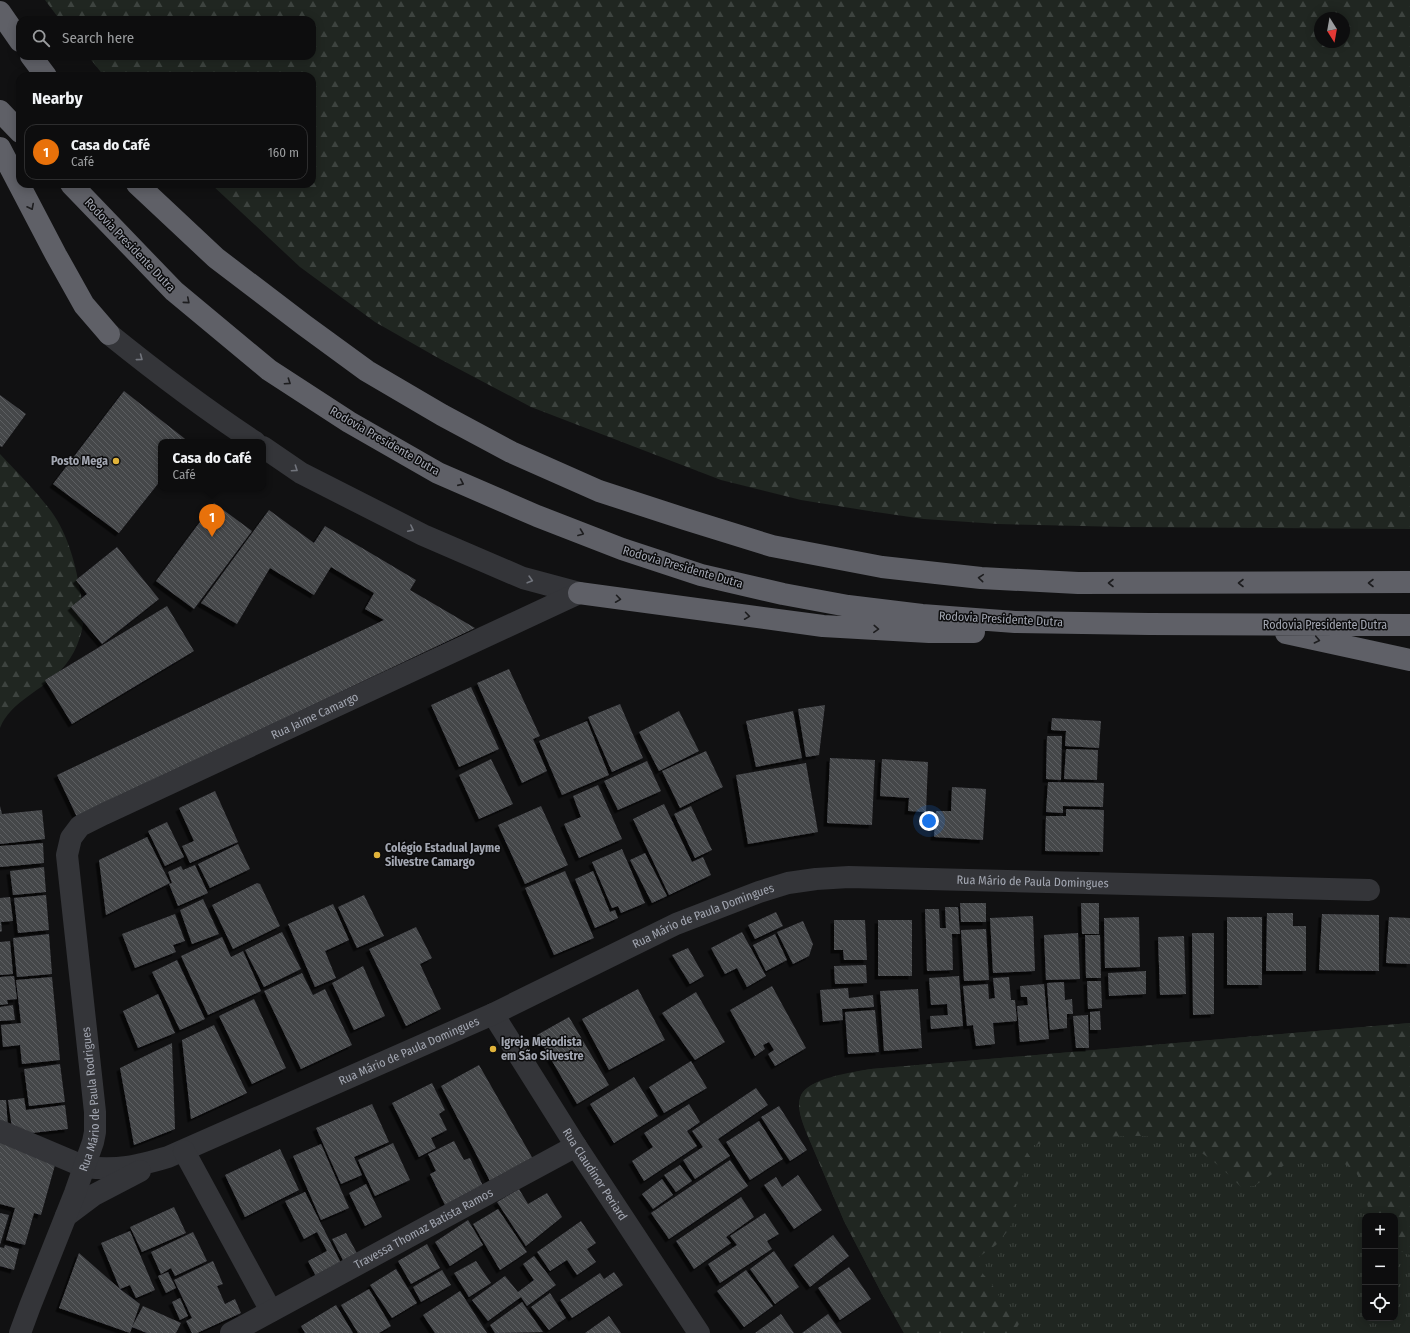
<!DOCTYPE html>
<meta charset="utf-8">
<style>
body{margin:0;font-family:"Fira Sans Condensed",sans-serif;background:#161617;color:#f1f3f6}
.controls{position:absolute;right:12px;bottom:12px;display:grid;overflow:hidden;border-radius:8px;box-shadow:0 2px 10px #0003}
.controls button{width:36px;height:36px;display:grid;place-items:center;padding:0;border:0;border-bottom:1px solid #2d2d2e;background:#0d0d0e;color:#f1f3f6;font:20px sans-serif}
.compass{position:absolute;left:1314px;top:12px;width:36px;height:36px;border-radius:50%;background:#0d0d0e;box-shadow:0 2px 10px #0003;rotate:169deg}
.you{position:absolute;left:929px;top:821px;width:14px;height:14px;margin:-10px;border:3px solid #fff;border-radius:50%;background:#1a73e8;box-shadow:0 0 0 6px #1a73e833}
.badge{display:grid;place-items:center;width:26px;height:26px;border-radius:50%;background:#e1b33a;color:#fff;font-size:13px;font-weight:700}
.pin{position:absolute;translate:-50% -33px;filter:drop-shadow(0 1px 2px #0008)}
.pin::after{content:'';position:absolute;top:21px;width:14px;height:12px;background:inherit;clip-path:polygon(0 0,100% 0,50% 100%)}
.popup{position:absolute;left:158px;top:439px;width:108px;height:52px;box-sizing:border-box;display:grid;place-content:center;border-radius:8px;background:#0d0d0e;filter:drop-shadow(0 1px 3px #0005);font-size:13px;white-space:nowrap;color:#9a9c9e}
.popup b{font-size:15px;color:#f1f3f6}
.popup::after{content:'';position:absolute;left:50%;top:100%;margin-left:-8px;border:8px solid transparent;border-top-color:#0d0d0e}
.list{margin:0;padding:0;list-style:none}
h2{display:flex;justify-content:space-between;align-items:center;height:52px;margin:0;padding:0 16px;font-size:17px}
h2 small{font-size:13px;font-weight:400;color:#9a9c9e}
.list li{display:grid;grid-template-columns:26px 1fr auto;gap:12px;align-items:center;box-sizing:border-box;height:56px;margin:0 8px 8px;padding:0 8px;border:1px solid #2d2d2e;border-radius:12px}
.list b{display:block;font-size:15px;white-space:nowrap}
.list p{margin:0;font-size:13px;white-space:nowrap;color:#9a9c9e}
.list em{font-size:13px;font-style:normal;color:#9a9c9e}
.icon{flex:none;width:22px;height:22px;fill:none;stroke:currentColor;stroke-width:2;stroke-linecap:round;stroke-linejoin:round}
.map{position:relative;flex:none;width:1410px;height:1333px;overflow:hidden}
.search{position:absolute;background:#0d0d0e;box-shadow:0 2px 10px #0003;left:16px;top:16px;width:300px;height:44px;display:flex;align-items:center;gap:10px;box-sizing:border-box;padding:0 14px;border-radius:12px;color:#9a9c9e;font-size:15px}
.panel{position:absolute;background:#0d0d0e;box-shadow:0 2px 10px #0003;left:16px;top:72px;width:300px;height:116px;border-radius:12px}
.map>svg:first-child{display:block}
.grass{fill:url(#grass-tufts);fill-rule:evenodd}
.forest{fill:url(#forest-firs);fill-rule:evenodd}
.building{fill:url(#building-back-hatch);filter:url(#shadow)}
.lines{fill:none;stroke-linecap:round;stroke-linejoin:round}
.minor{stroke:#343539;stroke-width:22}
.highway{stroke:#5f6067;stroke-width:22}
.oneway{stroke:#1d1d1f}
.oneway2{stroke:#71747c}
.poi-dot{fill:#e1b33a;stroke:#0c0c0d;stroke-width:1.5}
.labels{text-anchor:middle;stroke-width:3;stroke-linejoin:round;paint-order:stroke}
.street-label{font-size:12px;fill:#a3a7b2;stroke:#0c0c0d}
.poi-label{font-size:12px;font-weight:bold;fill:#a3a7b2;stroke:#0c0c0d;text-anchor:start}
</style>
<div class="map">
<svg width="1410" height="1333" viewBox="0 0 1410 1333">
<defs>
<pattern id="grass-tufts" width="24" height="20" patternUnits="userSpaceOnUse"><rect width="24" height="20" fill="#202621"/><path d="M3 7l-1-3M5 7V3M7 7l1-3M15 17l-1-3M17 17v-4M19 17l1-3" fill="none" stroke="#3d433f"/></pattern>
<pattern id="forest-firs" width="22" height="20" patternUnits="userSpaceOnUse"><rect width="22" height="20" fill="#202621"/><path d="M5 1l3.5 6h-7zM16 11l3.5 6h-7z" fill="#3d433f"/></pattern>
<pattern id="building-back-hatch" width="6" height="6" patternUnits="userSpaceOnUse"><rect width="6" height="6" fill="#45464a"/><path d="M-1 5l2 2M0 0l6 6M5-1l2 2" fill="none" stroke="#5d5e62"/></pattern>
<filter id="shadow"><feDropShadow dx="-3.5" dy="3.5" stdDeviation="0" flood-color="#0009"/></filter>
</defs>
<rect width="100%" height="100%" fill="#111112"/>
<path class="grass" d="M 1410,1023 L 1410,1333 L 904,1333 L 882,1294 L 844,1221 L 807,1134 C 803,1124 797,1110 800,1098 C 805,1078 854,1072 871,1069 ZM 1365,1216 L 1395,1216 L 1395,1318 L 1365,1318 Z"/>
<path class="forest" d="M 45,0 L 1410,0 L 1410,529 L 1124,527 L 998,524 L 924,519 L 869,511 L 801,500 L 721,480 L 531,407 L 440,359 L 375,322 L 300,267 L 211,184 L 312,184 L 312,76 L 104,76 L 88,56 L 312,56 L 312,20 L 60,20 ZM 1320,18 L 1344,18 L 1344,42 L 1320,42 Z
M 0,454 C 17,472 36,491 51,511 C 69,536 76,566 81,596 C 82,603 84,611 84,617 C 82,637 75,655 61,670 C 43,690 11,701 0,728 Z
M 1410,1023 L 1410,1255 L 1395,1249 L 1395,1216 L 1370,1216 L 1363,1186 L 1356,1172 L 1341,1161 L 1320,1159 L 1294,1158 L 1268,1177 L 1254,1186 L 1241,1187 C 1224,1170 1206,1152 1182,1143 C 1150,1132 1112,1137 1079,1139 C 1060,1141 1042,1142 1024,1148 L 1033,1161 L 1024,1173 L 1015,1189 L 1014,1221 L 1006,1233 L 996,1245 L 980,1256 L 976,1266 L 991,1283 L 1007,1309 L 1020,1322 L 1014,1333 L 904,1333 L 882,1294 L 844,1221 L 807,1134 C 804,1125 799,1114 799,1104 C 799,1101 801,1094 803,1092 C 812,1079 856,1072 871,1069 Z"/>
<path class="building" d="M 124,391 L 189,442 L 161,442 L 161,480 L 119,533 L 53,484 Z
M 0,395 L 26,414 L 2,447 L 0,446 Z
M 214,503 L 252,531 L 194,609 L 156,581 Z
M 269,510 L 314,543 L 325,526 L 416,580 L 410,590 L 475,628 L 77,817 L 57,775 L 384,620 L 365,609 L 374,593 L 331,567 L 314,595 L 270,568 L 237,624 L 201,603 Z
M 117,547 L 159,599 L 102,644 L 71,607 L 87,594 L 76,580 Z
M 167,606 L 194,651 L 72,724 L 45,680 Z
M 509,669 L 540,736 L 533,739 L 547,771 L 522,783 L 477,683 Z
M 471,687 L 499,749 L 459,767 L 431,705 Z
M 620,704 L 643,758 L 612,772 L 588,717 Z
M 825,705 L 819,755 L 806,757 L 798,709 Z
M 679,711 L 699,751 L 659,771 L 639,732 Z
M 793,711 L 802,758 L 756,767 L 746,721 Z
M 1052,718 L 1101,721 L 1099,748 L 1065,746 L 1066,731 L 1051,730 Z
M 587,721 L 609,775 L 562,795 L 539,741 Z
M 1047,736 L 1062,736 L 1061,780 L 1046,779 Z
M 1066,749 L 1098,750 L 1097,780 L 1064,779 Z
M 706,751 L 723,787 L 680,808 L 662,771 Z
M 830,758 L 875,760 L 872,825 L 827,823 Z
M 491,759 L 513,804 L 479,819 L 459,775 Z
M 882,759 L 928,762 L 926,812 L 908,811 L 909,798 L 880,796 Z
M 647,761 L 661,791 L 618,810 L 604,781 Z
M 806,763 L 818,832 L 748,844 L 736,775 Z
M 1048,782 L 1104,783 L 1103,807 L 1063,806 L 1063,813 L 1046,812 Z
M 598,785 L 622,839 L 579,858 L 564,824 L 581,817 L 573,796 Z
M 952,787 L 986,789 L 983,840 L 934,837 L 936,811 L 951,811 Z
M 215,791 L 238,842 L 190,863 L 182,846 L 194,841 L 179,808 Z
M 664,804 L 692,862 L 703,857 L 711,875 L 669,895 L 633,819 Z
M 0,806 L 2,814 L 42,810 L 45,839 L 0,844 Z
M 541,806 L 568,865 L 525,884 L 498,825 Z
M 691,806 L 712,850 L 695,858 L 674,814 Z
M 1066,809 L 1104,810 L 1103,852 L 1045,851 L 1046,816 L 1066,816 Z
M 167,822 L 184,857 L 165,866 L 148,831 Z
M 147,837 L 170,883 L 106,915 L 99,860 Z
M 43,843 L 44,863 L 0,867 L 0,846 Z
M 238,844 L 250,869 L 210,888 L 198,864 Z
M 622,849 L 645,903 L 621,913 L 618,906 L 612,908 L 592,862 Z
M 645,853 L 667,896 L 652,903 L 630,860 Z
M 195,865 L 208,893 L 178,906 L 169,884 L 172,883 L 168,872 L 181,866 L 183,870 Z
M 44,867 L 46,892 L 13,895 L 10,871 Z
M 565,871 L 594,938 L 554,955 L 525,888 Z
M 593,871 L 610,912 L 615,910 L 618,918 L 595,928 L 575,879 Z
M 257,883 L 260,884 L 280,926 L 233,949 L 212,905 Z
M 46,895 L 49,930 L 18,933 L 14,898 Z
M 364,895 L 384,936 L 357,948 L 338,907 Z
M 10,897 L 13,921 L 1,922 L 2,931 L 0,932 L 0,898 Z
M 203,899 L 219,934 L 192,944 L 180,910 Z
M 960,903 L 986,903 L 986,922 L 961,922 Z
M 1081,903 L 1099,903 L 1099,934 L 1082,934 Z
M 333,904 L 349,940 L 325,951 L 336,978 L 315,987 L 288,924 Z
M 945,907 L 958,907 L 960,934 L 952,934 L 953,970 L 927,971 L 925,909 L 939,909 L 940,928 L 946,928 Z
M 776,912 L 783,926 L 755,939 L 748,925 Z
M 1267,913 L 1293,913 L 1293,926 L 1306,926 L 1306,971 L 1266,971 Z
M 175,914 L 185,941 L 173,945 L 176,952 L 135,968 L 122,934 Z
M 1322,914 L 1379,915 L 1379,971 L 1319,970 Z
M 1033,916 L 1035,971 L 993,973 L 990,918 Z
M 1139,917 L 1140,967 L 1105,968 L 1104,918 Z
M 1227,917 L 1262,917 L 1262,985 L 1227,985 Z
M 1389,917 L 1410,918 L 1410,964 L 1386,963 Z
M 834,920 L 865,920 L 867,960 L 844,960 L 843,950 L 834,950 Z
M 878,920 L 912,920 L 912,976 L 878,976 Z
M 803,921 L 813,944 L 809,956 L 793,964 L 777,932 Z
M 416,927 L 432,958 L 420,964 L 441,1009 L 406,1026 L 369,949 Z
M 986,929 L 989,980 L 964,981 L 961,930 Z
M 282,932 L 301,969 L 264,987 L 245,950 Z
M 742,932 L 766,976 L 747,987 L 737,968 L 725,974 L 711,948 Z
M 1078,933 L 1080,979 L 1046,980 L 1044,935 Z
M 1192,933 L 1214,933 L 1214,1014 L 1193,1015 Z
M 49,934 L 52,974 L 17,977 L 13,938 Z
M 775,934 L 787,960 L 766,971 L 753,945 Z
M 1085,935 L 1100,935 L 1101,978 L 1086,978 Z
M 1184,936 L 1186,994 L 1160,995 L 1158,937 Z
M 222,937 L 231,957 L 243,951 L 261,991 L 208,1015 L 181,956 Z
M 10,941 L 13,974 L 0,975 L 0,942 Z
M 688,948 L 704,976 L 690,984 L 672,955 Z
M 177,960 L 205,1019 L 180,1030 L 152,972 Z
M 866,965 L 867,983 L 835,984 L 834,966 Z
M 363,966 L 385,1016 L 354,1030 L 332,983 Z
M 1146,971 L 1146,994 L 1109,996 L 1108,973 Z
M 302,973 L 313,995 L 325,989 L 352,1045 L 301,1069 L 264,991 Z
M 14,976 L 17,999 L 7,1000 L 8,1004 L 0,1005 L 0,977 Z
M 959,976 L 963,1026 L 931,1029 L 930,1016 L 948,1015 L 947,1004 L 931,1005 L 929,978 Z
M 52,977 L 60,1060 L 22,1064 L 20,1045 L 3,1047 L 1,1025 L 21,1023 L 16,980 Z
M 1009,977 L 1011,1000 L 1015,1000 L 1017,1021 L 993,1023 L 995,1044 L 976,1046 L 973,1025 L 967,1026 L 963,986 L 988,984 L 989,999 L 995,998 L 993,978 Z
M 1087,981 L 1101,981 L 1102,1008 L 1088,1009 Z
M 1064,982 L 1065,1000 L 1072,999 L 1073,1014 L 1067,1014 L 1067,1028 L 1050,1030 L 1047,983 Z
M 1044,984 L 1049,1039 L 1020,1042 L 1017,1006 L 1028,1005 L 1027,997 L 1021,997 L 1020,986 Z
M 772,986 L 806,1048 L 775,1066 L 768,1054 L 774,1050 L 769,1042 L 763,1045 L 765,1049 L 755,1056 L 730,1010 Z
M 848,988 L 849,998 L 873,995 L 874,1007 L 842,1009 L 843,1020 L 823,1022 L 820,990 Z
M 638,989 L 665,1040 L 609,1070 L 582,1019 Z
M 918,989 L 922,1048 L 884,1051 L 880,991 Z
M 696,992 L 725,1042 L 695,1060 L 662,1013 Z
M 158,994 L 175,1033 L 138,1048 L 123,1011 Z
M 254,999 L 286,1068 L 252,1084 L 219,1016 Z
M 13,1005 L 15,1020 L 0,1021 L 0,1007 Z
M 875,1010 L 879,1052 L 848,1054 L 845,1012 Z
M 1100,1011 L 1101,1030 L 1090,1030 L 1090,1012 Z
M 1088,1015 L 1089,1048 L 1076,1048 L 1073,1016 Z
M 569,1017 L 609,1085 L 577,1104 L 537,1035 Z
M 214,1025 L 247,1093 L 191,1119 L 182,1040 Z
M 172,1043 L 175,1129 L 134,1145 L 120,1068 Z
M 691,1061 L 707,1088 L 664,1113 L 649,1087 Z
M 60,1064 L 65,1102 L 29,1106 L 24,1069 Z
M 479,1065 L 533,1159 L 491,1183 L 441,1086 Z
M 634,1077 L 658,1116 L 614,1143 L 590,1104 Z
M 432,1083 L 445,1110 L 439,1114 L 447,1130 L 431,1138 L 436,1148 L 419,1157 L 392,1103 Z
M 756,1088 L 768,1105 L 718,1139 L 730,1156 L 695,1179 L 683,1160 L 703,1147 L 692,1131 Z
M 24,1098 L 26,1110 L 65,1105 L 68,1129 L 13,1135 L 8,1100 Z
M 0,1100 L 6,1100 L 8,1127 L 0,1124 Z
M 372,1104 L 389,1142 L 354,1157 L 362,1175 L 341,1184 L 316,1128 Z
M 689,1104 L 700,1122 L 687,1131 L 697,1146 L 644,1181 L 632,1161 L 653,1147 L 644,1133 Z
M 779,1106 L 807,1150 L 790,1161 L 761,1117 Z
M 759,1121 L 783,1159 L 750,1180 L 726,1142 Z
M 454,1141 L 464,1160 L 470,1158 L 484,1188 L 446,1207 L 430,1174 L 436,1171 L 428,1154 Z
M 0,1142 L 57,1158 L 41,1215 L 34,1213 L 25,1245 L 6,1240 L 15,1208 L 0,1204 Z
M 393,1143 L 410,1180 L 375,1196 L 358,1160 Z
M 321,1144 L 349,1208 L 321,1220 L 293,1156 Z
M 280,1149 L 299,1190 L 245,1217 L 225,1175 Z
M 730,1160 L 748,1186 L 669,1239 L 651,1213 Z
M 680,1165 L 692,1181 L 676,1192 L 664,1175 Z
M 798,1175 L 822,1210 L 794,1229 L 764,1185 L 776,1177 L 782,1187 Z
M 662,1179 L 673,1195 L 653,1209 L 642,1194 Z
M 366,1184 L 382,1217 L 365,1226 L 349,1193 Z
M 519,1189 L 528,1204 L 547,1193 L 562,1217 L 526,1246 L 497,1202 Z
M 305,1192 L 343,1267 L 318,1280 L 308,1261 L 327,1251 L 317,1232 L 304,1239 L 285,1201 Z
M 741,1197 L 754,1217 L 726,1237 L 731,1243 L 694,1269 L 676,1241 Z
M 174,1207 L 186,1233 L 142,1252 L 130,1227 Z
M 498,1209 L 527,1252 L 500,1270 L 473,1224 Z
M 0,1213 L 9,1215 L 0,1245 Z
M 765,1213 L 779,1234 L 767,1241 L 772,1249 L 720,1283 L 708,1264 L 737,1245 L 730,1236 Z
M 468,1220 L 483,1245 L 450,1266 L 435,1242 Z
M 581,1221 L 596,1243 L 587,1249 L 596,1262 L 577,1275 L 567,1260 L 550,1271 L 537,1252 Z
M 130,1231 L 155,1290 L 136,1298 L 130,1285 L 120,1289 L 140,1304 L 130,1333 L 59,1308 L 79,1253 L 120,1289 L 101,1243 Z
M 193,1232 L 207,1261 L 175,1276 L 171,1268 L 161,1274 L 151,1252 Z
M 346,1233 L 359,1257 L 345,1264 L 332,1239 Z
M 833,1235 L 849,1256 L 810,1287 L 794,1265 Z
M 427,1244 L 440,1268 L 411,1284 L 398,1261 Z
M 5,1245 L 19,1249 L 14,1270 L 0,1266 L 0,1247 L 4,1248 Z
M 774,1251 L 799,1287 L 775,1304 L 750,1269 Z
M 534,1256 L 556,1285 L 527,1306 L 521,1297 L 488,1321 L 472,1300 L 505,1276 L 518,1292 L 534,1280 L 523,1264 Z
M 213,1261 L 223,1284 L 217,1286 L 225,1304 L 235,1299 L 241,1313 L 197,1333 L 192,1333 L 186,1321 L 192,1318 L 174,1280 Z
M 476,1261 L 491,1283 L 469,1297 L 454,1273 Z
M 849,1267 L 871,1299 L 840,1320 L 818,1288 Z
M 396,1269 L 417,1303 L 392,1318 L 370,1285 Z
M 442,1270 L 451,1285 L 421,1302 L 413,1287 Z
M 746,1270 L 773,1306 L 744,1327 L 717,1291 Z
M 168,1272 L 176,1288 L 166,1293 L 158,1276 Z
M 614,1272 L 623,1285 L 572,1318 L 560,1300 L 600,1273 L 604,1279 Z
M 369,1289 L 391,1326 L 379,1333 L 358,1333 L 341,1305 Z
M 460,1291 L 487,1333 L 435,1333 L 423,1315 Z
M 550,1293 L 566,1318 L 549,1330 L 531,1307 Z
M 180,1298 L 188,1316 L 180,1320 L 172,1302 Z
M 522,1302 L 543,1332 L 495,1333 L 490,1325 Z
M 336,1305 L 353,1333 L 305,1333 L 301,1326 Z
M 143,1306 L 181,1323 L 176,1333 L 147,1333 L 132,1327 Z
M 781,1314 L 794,1333 L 755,1333 Z
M 828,1314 L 842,1333 L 802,1333 Z
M 609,1316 L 621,1333 L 585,1333 Z"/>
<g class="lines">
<g class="minor">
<path d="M 109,334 C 156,372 205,409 255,442"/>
<path d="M 263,447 L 301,473 L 423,535 L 523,578 L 579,593"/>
<path id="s1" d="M 493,1014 L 576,1146 L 699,1333"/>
<path id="s2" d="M 0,1131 L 85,1167 C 118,1171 137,1166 168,1157 L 493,1014 L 676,924 L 759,892 L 788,883 L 816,879 L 849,877 L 1369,890"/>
<path d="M 184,1151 L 271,1311"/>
<path d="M 66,1216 L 94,1195 L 140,1171"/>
<path id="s3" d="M 20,1333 L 30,1306 L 75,1193 L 93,1142 L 95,1132 L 95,1112 L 67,855 L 71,838 L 80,826 L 104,814 L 579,593"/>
<path id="s4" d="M 231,1333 L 576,1146"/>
</g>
<path class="highway" d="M 0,12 L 20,41
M 31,56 L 46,76
M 0,111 L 20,132
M 0,148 L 56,255 L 84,305 L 109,334
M 71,184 L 174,291 L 269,370 L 349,422 L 438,473 L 537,516 L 622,549 L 701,575 L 783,594 L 848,606 L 922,615 L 1015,622 L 1149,624 L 1410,625
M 137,184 L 216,258 L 304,325 L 367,371 L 442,415 L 511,452 L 599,491 L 685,519 L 772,546 L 882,567 L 981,578 L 1078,583 L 1410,582
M 579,593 L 823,626 L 929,632 L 974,632
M 1286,633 L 1410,660"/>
</g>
<defs><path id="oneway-chevron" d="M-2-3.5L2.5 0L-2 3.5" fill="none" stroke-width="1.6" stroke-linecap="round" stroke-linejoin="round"/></defs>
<g class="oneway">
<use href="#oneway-chevron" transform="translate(31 207) rotate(63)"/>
<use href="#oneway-chevron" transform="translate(187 301) rotate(40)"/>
<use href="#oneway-chevron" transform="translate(288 382) rotate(34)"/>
<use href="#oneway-chevron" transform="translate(461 483) rotate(24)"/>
<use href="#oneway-chevron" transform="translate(581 533) rotate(21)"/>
<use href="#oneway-chevron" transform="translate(981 578) rotate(-175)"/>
<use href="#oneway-chevron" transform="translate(1111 583) rotate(-180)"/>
<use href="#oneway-chevron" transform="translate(1241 583) rotate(180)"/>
<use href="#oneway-chevron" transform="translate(1371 583) rotate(180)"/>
<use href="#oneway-chevron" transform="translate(618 599) rotate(8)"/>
<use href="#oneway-chevron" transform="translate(747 616) rotate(8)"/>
<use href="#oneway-chevron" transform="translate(876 629) rotate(3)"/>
<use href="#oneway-chevron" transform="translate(1317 640) rotate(12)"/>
</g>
<g class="oneway2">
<use href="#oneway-chevron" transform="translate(140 358) rotate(37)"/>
<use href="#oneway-chevron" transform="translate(295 469) rotate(34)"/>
<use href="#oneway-chevron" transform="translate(411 529) rotate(27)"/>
<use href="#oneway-chevron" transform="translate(530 580) rotate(16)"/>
</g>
<g class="poi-dot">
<circle cx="116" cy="461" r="4"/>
<circle cx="377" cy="855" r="4"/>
<circle cx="493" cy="1049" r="4"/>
</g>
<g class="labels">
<g class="street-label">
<text transform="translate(130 245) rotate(46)" y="4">Rodovia Presidente Dutra</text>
<text transform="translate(385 441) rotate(30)" y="4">Rodovia Presidente Dutra</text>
<text transform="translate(683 567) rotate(16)" y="4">Rodovia Presidente Dutra</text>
<text transform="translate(1001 619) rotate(3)" y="4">Rodovia Presidente Dutra</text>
<text x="1325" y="629">Rodovia Presidente Dutra</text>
<text dy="4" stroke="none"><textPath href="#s3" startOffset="785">Rua Jaime Camargo</textPath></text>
<text dy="4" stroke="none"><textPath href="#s2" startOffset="1100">Rua Mário de Paula Domingues</textPath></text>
<text dy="4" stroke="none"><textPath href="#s2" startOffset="764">Rua Mário de Paula Domingues</textPath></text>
<text dy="4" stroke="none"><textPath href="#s2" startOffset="440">Rua Mário de Paula Domingues</textPath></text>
<text dy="4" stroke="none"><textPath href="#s3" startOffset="247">Rua Mário de Paula Rodrigues</textPath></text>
<text dy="4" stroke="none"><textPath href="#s1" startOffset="190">Rua Claudinor Periard</textPath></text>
<text dy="4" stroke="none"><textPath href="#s4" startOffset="219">Travessa Thomaz Batista Ramos</textPath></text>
</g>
<g class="poi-label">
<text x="108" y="465" text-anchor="end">Posto Mega</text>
<text x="385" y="852">Colégio Estadual Jayme<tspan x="385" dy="14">Silvestre Camargo</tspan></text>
<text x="501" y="1046">Igreja Metodista<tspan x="501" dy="14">em São Silvestre</tspan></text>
</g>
</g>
</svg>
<div class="controls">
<button>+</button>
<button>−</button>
<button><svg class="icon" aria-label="locate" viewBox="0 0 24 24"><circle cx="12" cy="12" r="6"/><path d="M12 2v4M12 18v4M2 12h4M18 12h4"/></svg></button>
</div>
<svg class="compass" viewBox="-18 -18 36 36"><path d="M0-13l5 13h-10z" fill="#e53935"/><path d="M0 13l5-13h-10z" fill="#9a9c9e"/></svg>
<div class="you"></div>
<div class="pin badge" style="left:212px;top:537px;background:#e8710a">1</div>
<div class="popup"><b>Casa do Café</b>Café</div>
<div class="search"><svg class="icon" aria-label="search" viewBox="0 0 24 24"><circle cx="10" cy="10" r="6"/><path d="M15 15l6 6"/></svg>Search here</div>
<section class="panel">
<h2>Nearby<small></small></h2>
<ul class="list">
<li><span class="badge" style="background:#e8710a">1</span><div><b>Casa do Café</b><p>Café</p></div><em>160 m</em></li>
</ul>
</section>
</div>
